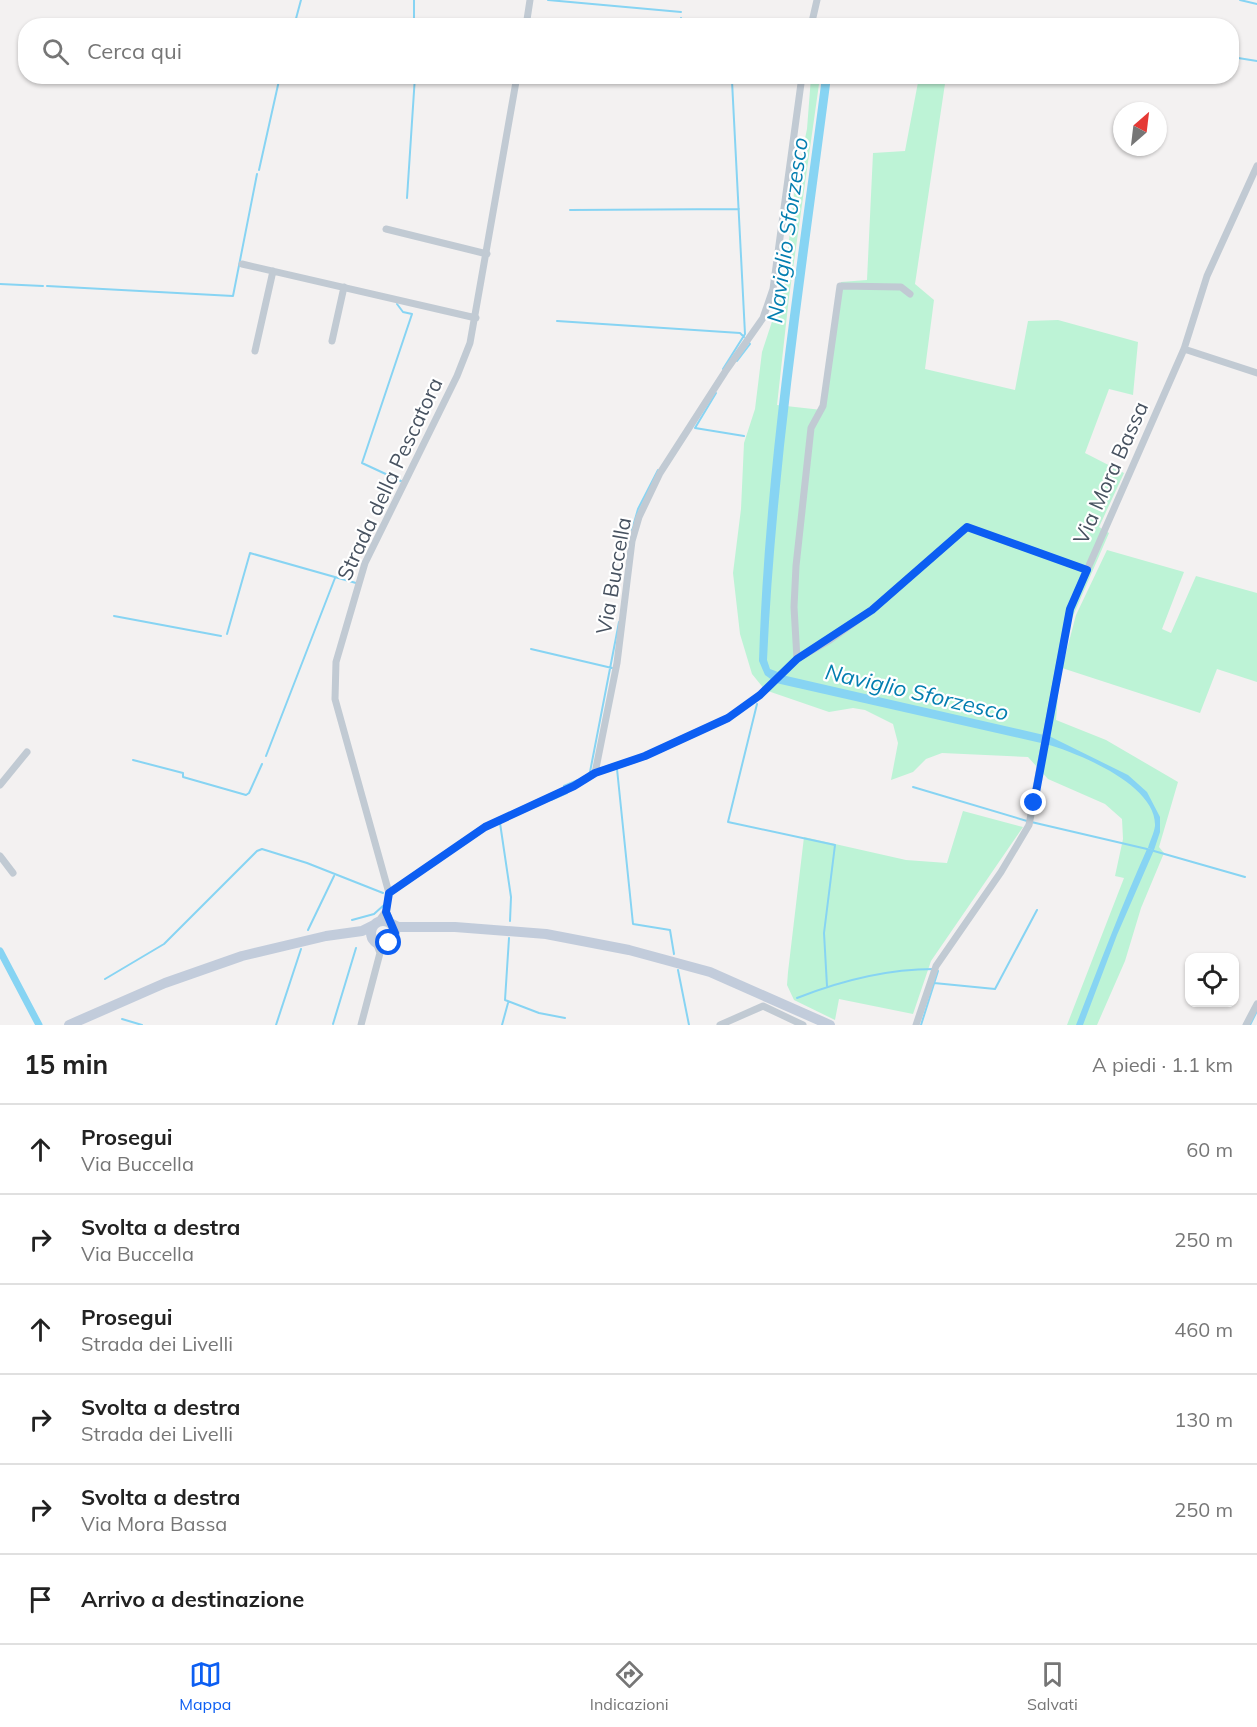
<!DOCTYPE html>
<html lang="it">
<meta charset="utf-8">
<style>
body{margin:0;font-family:Mulish,sans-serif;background:#f2f2f2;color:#222}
.controls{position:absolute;right:18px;bottom:18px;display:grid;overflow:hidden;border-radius:12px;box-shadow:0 2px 4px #0004}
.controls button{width:54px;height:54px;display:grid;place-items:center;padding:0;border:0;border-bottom:2px solid #e0e0e0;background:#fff;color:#222;font:30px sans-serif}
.compass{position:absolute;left:1113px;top:102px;width:54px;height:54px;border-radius:50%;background:#fff;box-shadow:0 2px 4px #0004;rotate:28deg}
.stop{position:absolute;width:18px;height:18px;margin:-14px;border:4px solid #0c5ef2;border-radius:50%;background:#fff}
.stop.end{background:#0c5ef2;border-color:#fff;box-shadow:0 2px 6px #0008}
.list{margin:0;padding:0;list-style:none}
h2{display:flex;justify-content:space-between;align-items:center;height:78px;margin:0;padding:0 24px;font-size:26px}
h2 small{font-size:20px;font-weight:400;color:#767676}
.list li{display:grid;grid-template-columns:39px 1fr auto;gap:18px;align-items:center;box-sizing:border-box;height:90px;padding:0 24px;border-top:2px solid #e0e0e0}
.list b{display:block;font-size:22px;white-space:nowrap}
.list p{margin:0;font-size:20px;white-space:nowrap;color:#767676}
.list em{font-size:20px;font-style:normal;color:#767676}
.icon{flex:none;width:33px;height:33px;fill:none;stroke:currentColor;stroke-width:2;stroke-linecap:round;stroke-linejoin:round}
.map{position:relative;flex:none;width:1257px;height:1025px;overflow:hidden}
.search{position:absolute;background:#fff;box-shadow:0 2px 4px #0004;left:18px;right:18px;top:18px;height:66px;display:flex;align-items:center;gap:15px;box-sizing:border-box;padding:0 21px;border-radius:24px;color:#767676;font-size:22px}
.sheet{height:618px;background:#fff}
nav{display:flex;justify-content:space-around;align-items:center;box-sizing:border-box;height:84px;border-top:2px solid #e0e0e0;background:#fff;font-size:16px;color:#767676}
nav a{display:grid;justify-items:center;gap:3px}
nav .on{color:#0c5ef2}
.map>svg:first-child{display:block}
.green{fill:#bdf3d6}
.water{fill:#87d4f3}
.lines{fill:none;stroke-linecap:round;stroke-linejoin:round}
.stream{stroke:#87d4f3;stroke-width:2}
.canal{stroke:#87d4f3;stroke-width:7}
.street{stroke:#c1cad3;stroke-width:7}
.secondary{stroke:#c2ccdb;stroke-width:10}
.route{stroke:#0c5ef2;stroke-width:8}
.labels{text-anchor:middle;stroke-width:4.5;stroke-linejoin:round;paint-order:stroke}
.street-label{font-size:21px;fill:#475260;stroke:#fff}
.water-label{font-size:22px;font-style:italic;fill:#037eb0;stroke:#fff}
</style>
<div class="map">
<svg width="1257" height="1025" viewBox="0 0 1257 1025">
<rect width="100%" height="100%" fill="#f3f1f1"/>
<path class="green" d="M 811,77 L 820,77 L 789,297 L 777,405 L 822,410 L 841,282 L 867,280 L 873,153 L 905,151 L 919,77 L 946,77 L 915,284 L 934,300 L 925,369 L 1015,390 L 1028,321 L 1058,320 L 1138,342 L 1133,395 L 1109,389 L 1085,453 L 1124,473 L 1099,527 L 1109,533 L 1070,623 L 1060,670 L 1056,720 L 1106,740 L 1178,782 L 1159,847 L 1164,853 L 1141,908 L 1125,961 L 1097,1025 L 1067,1025 L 1124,878 L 1115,876 L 1123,839 L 1122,819 L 1105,804 L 1048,779 L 1028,757 L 942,753 L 926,759 L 913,772 L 891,780 L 898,743 L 893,724 L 865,710 L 853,708 L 829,712 L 765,690 L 752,674 L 740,634 L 733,573 L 741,509 L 744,443 L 755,409 L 762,352 L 784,285 L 795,186 L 807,129 Z
M 1107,550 L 1184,572 L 1162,629 L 1171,633 L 1196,576 L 1257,593 L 1257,682 L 1217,669 L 1200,713 L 1062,668 L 1076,615 Z
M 963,811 L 1023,827 L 931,961 L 913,1014 L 839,999 L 835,1020 L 794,1000 L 787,985 L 788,972 L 804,837 L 906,860 L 947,863 Z"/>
<path class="water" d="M 822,77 L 831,77 C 806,271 776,464 767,660 L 770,669 L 778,672 L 772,680 L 765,675 L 759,661 C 765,464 797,271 822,77 Z
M 782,675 L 1044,735 L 1041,743 L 776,683 Z
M 1049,736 L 1128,775 L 1147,792 L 1160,817 L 1160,832 L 1154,850 L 1117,935 L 1083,1025 L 1076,1025 C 1099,966 1121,907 1147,849 L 1153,850 L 1148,848 C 1150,841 1154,833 1155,826 C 1157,785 1078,753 1046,744 Z"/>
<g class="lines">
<path class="stream" d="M 414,0 L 414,26
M 548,0 L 681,12
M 1240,0 L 1257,4
M 294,26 L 301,0
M 680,26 L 681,18
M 1232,57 L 1257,61
M 675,76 L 732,81 L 745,334 L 723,369
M 259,170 L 280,76
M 407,198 L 415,76
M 570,210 L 739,209
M 0,284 L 43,286
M 47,286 L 233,296 L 257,174
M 397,304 L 403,312 L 412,314 L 362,463 L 403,482
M 557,321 L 740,333 L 744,337
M 737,361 L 750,344 L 748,341
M 716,393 L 695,428 L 744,436
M 632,530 L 638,509 L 658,470
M 114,616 L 221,636
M 227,634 L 250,553 L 356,583
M 531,649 L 612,668
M 757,704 L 728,822 L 835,845 L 824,933 L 827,986
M 266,756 L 335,578
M 133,760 L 183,773 L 183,777 L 246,795 L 249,793 L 262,764
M 617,769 L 633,924 L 670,930 L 674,954
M 590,772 L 619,622
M 913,787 L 1027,821 L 1147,849 L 1245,877
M 551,800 L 567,793 L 564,786 L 578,780
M 500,823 L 511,897 L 510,921
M 352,920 L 374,914 L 384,905
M 308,930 L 334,876
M 509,938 L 505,1000 L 539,1013 L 565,1018
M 678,970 L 689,1025
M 105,979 L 164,944 L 257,851 L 262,849 L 307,863 L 383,893
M 934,983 L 995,989 L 1037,910
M 797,998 C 840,981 887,969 934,969
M 122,1019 L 142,1025
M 333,1024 L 356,948
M 276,1025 L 301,949
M 502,1025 L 508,1003
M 921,1025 L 938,971
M 1250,1025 L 1257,1011"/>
<path class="canal" d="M 0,951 L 39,1025"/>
<path class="street" d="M 526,26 L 530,0
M 811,26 L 817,0
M 386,229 L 487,254
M 242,264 L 476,318
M 332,341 L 344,287
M 1184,349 L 1257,373
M 255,351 L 273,271
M 797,659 L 794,607 L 796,566 L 811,428 L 823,406 L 840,286 L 901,287 L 910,294
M 595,773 L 645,756 L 728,718 L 760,695 L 797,659 L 830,640 L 872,610 L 967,527 L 1087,570
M 0,785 L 27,752
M 0,856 L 13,873
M 389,893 L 335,699 L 336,662 L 365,563 L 457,376 L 470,343 L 517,76
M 378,922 L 386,911
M 391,924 L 386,911 L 389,893 L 485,827 L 574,786 L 595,773 L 617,663 L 632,541 L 639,517 L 660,473 L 725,372 L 763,318 L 773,289 L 802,76
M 376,942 L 380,953
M 361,1025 L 380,953 L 389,943
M 720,1025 L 763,1006 L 803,1025
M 916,1025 L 936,966 L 1001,872 L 1029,825 L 1070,609 L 1184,349 L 1207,276 L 1257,166
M 1246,1025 L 1257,1004"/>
<path class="secondary" d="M371 933a12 12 0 1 1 24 0a12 12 0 1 1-24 0Z
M 392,924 L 398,927 L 455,927 L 546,934 L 629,950 L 710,972 L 830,1025
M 69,1025 L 165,983 L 242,956 L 326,936 L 362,931 L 374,925"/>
</g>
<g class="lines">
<path class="route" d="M 389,943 L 395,933 L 386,912 L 389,893 L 485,827 L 574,786 L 595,773 L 645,756 L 728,718 L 760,695 L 797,659 L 872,610 L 967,527 L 1087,570 L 1070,609 L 1034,803"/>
</g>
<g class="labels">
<g class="street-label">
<text transform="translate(1111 473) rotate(-66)" y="7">Via Mora Bassa</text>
<text transform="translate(390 479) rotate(-65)" y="7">Strada della Pescatora</text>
<text transform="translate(614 576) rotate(-80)" y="7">Via Buccella</text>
</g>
<g class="water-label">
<text transform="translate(787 230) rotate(-82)" y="8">Naviglio Sforzesco</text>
<text transform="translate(917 692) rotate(13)" y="8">Naviglio Sforzesco</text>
</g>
</g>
</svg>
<div class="controls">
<button><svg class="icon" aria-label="locate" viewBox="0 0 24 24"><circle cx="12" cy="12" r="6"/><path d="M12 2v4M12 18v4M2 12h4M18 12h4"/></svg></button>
</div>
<svg class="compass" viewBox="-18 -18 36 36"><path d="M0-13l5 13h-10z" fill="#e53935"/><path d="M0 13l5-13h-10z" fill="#767676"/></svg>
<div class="stop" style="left:389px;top:943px"></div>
<div class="stop end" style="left:1034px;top:803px"></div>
<div class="search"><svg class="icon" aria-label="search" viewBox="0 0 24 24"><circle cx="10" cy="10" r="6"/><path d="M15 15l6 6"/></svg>Cerca qui</div>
</div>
<section class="sheet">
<h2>15 min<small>A piedi · 1.1 km</small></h2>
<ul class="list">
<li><svg class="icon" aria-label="ahead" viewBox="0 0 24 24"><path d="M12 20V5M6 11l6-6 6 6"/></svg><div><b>Prosegui</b><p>Via Buccella</p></div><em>60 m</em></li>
<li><svg class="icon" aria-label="right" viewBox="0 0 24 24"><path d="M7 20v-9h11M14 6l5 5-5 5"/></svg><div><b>Svolta a destra</b><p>Via Buccella</p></div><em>250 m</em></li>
<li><svg class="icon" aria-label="ahead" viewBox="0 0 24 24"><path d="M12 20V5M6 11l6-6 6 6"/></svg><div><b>Prosegui</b><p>Strada dei Livelli</p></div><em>460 m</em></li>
<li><svg class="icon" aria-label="right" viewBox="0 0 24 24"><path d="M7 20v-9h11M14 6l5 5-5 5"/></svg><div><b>Svolta a destra</b><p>Strada dei Livelli</p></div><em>130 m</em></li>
<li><svg class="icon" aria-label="right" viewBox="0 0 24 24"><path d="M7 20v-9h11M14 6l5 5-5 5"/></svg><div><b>Svolta a destra</b><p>Via Mora Bassa</p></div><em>250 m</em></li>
<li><svg class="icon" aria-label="arrive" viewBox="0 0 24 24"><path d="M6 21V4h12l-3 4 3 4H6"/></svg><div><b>Arrivo a destinazione</b></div></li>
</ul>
</section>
<nav>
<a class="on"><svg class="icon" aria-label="map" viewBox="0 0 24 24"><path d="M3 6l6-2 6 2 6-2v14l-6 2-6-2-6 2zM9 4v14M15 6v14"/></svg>Mappa</a>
<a><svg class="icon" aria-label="directions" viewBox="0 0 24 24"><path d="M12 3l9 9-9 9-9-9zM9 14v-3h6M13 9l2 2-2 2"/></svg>Indicazioni</a>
<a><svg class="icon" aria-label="saved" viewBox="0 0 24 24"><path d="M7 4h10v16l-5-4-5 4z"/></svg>Salvati</a>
</nav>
